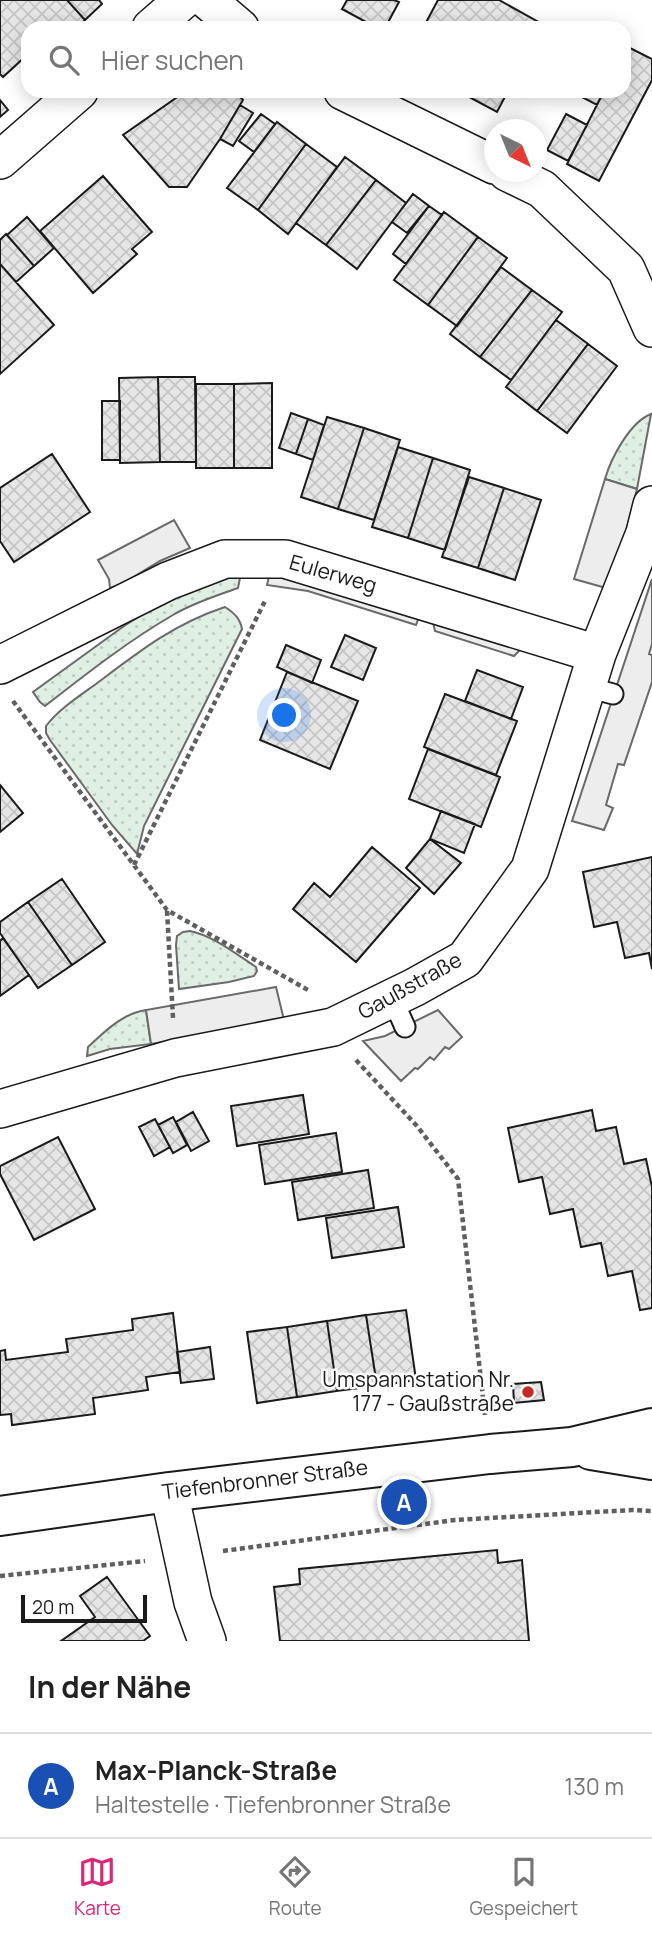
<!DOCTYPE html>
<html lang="de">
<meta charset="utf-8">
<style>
body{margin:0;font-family:Manrope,sans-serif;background:#f6f6f6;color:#222}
.compass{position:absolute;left:484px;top:119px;width:63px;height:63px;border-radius:50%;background:#fff;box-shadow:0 4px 18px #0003;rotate:137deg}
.scale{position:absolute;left:21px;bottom:18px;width:126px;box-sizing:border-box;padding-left:7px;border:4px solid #1a1a1a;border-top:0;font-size:19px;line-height:24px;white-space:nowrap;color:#1a1a1a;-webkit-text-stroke:5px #fff;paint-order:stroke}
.you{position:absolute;left:285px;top:716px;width:24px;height:24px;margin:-18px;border:5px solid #fff;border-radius:50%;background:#1a73e8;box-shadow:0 0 0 10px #1a73e833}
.badge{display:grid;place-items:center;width:46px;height:46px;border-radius:50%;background:#db2777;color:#fff;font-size:23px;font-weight:700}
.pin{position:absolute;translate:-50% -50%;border:4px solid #fff;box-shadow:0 2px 7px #0006}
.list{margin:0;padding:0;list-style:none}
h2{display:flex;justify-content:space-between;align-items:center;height:91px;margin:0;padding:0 28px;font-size:30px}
h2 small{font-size:23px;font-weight:400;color:#767676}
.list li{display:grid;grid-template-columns:46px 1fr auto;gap:21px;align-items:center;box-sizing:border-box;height:105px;padding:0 28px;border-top:2px solid #e0e0e0}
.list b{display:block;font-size:26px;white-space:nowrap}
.list p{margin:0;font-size:23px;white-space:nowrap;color:#767676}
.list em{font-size:23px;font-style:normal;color:#767676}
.icon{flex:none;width:38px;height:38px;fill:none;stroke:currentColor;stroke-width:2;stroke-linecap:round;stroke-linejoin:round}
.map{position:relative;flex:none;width:652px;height:1641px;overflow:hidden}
.search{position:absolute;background:#fff;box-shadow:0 4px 18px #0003;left:21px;right:21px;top:21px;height:77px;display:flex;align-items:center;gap:18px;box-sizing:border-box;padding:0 24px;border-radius:21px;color:#767676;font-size:26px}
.sheet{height:196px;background:#fff}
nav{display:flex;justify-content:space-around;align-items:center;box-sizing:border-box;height:98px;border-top:2px solid #e0e0e0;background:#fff;font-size:19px;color:#767676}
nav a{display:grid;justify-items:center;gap:4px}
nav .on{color:#db2777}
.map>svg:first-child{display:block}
.green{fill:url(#green-dots);stroke:#6a6a6a;stroke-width:2}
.parking{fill:#ededed;stroke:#6a6a6a;stroke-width:2}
.building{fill:url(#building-cross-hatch);stroke:#1a1a1a;stroke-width:2}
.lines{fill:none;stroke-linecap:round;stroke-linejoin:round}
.service-casing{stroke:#1a1a1a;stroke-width:23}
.minor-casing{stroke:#1a1a1a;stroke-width:40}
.tertiary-casing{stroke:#1a1a1a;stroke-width:42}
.path{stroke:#5f5f5f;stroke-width:4.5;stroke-dasharray:5 3.5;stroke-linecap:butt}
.service{stroke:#fff;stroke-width:19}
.minor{stroke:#fff;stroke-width:37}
.tertiary{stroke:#fff;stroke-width:38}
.poi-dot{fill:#c62828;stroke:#fff;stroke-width:2.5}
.labels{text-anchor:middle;stroke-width:5;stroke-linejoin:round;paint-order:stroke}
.street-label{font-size:21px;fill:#1a1a1a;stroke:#fff}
.poi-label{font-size:21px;fill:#1a1a1a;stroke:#fff;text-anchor:end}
</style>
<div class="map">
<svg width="652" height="1641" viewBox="0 0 652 1641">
<defs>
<pattern id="green-dots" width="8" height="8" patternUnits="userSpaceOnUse" patternTransform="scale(1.75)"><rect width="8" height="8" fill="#e0efe3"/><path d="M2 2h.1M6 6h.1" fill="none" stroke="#c0ccc2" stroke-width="1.8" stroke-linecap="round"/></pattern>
<pattern id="building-cross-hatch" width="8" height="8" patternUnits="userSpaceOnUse" patternTransform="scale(1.75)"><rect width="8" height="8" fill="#e6e6e6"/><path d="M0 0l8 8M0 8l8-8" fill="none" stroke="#c5c5c5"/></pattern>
</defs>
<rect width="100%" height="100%" fill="#fff"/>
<path class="green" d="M 651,414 L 637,489 L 605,479 C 611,458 630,422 651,414 Z
M 241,573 L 238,588 C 216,596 193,603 173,615 C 128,641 86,674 45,706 L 40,702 L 33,692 L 124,626 L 178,592 Z
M 225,607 C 234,613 240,618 242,629 L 144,826 L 137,854 L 112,825 L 50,740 L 46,733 L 46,726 C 60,708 81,695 100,681 C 141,650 176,623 225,607 Z
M 190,931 C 214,936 236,954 256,967 L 257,971 L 254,976 L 229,982 L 179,989 L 176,945 L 177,936 L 183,932 Z
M 146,1010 L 151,1044 L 110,1049 L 87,1056 L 88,1047 C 104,1032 123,1013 146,1010 Z"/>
<path class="parking" d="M 605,479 L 637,489 L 626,531 L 606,588 L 574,579 Z
M 174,520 L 190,548 L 160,561 L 122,584 L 110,588 L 109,579 L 98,560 Z
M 270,572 L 420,614 L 416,625 L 308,591 L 267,585 Z
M 652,579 L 652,644 L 649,654 L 652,655 L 652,682 L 624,765 L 618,764 L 606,805 L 613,808 L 604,830 L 572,821 Z
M 432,618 L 523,647 L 514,656 L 435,631 Z
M 276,987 L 284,1020 L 151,1044 L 146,1010 Z
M 438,1010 L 462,1037 L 449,1049 L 445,1047 L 434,1060 L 430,1057 L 418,1069 L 415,1068 L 401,1081 L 363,1041 L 385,1036 Z"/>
<path class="building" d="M 0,0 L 67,0 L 85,20 L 76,28 L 28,28 L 28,54 L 3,77 L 0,74 Z
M 67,0 L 99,0 L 102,4 L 85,20 Z
M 347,0 L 394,0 L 399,2 L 385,28 L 377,28 L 342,9 Z
M 438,0 L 499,0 L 544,25 L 542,28 L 423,28 Z
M 628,47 L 652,59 L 652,80 L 599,181 L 567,164 L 604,91 L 624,91 L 624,54 Z
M 186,91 L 234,91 L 243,100 L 220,139 L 187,187 L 169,187 L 123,135 Z
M 458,91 L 508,91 L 497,112 Z
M 578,91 L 604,91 L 597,105 L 576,94 Z
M 0,100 L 8,110 L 0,117 Z
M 240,105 L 253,113 L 233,146 L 220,139 Z
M 261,114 L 275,124 L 254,152 L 239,141 Z
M 566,114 L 587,125 L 568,161 L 547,150 Z
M 277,122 L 306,144 L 258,210 L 227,188 Z
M 306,144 L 337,167 L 288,234 L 258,210 Z
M 345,157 L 376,180 L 326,245 L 296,223 Z
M 103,176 L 152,232 L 132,249 L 137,254 L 93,293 L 40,231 Z
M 376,180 L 406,203 L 357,269 L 326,245 Z
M 413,194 L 429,206 L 407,233 L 392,222 Z
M 429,206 L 442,215 L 406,264 L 393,254 Z
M 444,212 L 478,237 L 428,305 L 394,280 Z
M 27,217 L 54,248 L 34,266 L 7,235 Z
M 6,234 L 34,266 L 16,282 L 0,264 L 0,240 Z
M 478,237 L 507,258 L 457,326 L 428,305 Z
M 0,264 L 54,325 L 0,374 Z
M 501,267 L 532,290 L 480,357 L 450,334 Z
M 532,290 L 562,312 L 511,380 L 480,357 Z
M 556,320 L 588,344 L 537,411 L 506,387 Z
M 588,344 L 617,366 L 567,433 L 537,411 Z
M 158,377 L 160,462 L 120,463 L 119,378 Z
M 158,377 L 195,377 L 196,462 L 160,462 Z
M 272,383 L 272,468 L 234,468 L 234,384 Z
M 196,384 L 234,384 L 234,468 L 196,468 Z
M 102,401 L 120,401 L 120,460 L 102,460 Z
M 291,413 L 308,419 L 296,454 L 279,448 Z
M 327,417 L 364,428 L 338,509 L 301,497 Z
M 308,419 L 324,425 L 313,460 L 296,454 Z
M 364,428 L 400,440 L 374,520 L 338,509 Z
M 398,447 L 433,458 L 408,538 L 372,527 Z
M 52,454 L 90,512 L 14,562 L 0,541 L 0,488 Z
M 433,458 L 470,470 L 445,550 L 408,538 Z
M 469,477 L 504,488 L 478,568 L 442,557 Z
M 504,488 L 541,500 L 515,580 L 478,568 Z
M 345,635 L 376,648 L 363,680 L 331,667 Z
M 286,645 L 321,660 L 312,683 L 277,667 Z
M 477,670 L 523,687 L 511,719 L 465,701 Z
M 287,672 L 358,701 L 330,769 L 260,740 Z
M 445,694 L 517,721 L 496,775 L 424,747 Z
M 428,749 L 500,777 L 481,827 L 409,799 Z
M 0,785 L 23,813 L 0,832 Z
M 441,811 L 475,824 L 464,853 L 430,839 Z
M 430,839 L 461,863 L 434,894 L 406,868 Z
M 372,847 L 420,888 L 356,962 L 293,909 L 314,883 L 330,897 Z
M 652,857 L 652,969 L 649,953 L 625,958 L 617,922 L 594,927 L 583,872 Z
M 62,879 L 105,942 L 72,965 L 28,902 Z
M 28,902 L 72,965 L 38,988 L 0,933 L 0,922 Z
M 3,938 L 29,975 L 0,996 L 0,941 Z
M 303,1095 L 309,1134 L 237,1146 L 231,1106 Z
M 592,1110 L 596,1131 L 616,1127 L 624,1164 L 646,1159 L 652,1187 L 652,1308 L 640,1310 L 632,1271 L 608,1276 L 601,1243 L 581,1247 L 573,1209 L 550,1214 L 542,1177 L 519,1182 L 508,1128 Z
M 193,1112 L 209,1141 L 191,1151 L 176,1122 Z
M 173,1117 L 187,1145 L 173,1153 L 158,1125 Z
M 155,1119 L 170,1147 L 154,1156 L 139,1127 Z
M 336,1133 L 342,1172 L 265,1184 L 259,1145 Z
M 58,1137 L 95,1209 L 34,1240 L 0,1174 L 0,1166 Z
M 368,1170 L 374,1208 L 298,1220 L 292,1182 Z
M 398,1207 L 404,1247 L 332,1258 L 326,1218 Z
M 406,1310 L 416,1380 L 377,1386 L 366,1315 Z
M 173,1313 L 180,1372 L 146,1377 L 148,1390 L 93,1398 L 95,1414 L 12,1425 L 11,1414 L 0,1415 L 0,1351 L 5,1350 L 6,1360 L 68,1352 L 66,1339 L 133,1330 L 132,1319 Z
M 366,1315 L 377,1386 L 337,1391 L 327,1321 Z
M 327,1321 L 337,1391 L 297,1397 L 287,1327 Z
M 287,1327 L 297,1397 L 257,1403 L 247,1332 Z
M 210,1347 L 214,1379 L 181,1383 L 177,1352 Z
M 541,1382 L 544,1400 L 514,1403 L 513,1384 Z
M 497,1550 L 498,1563 L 522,1560 L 529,1641 L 280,1641 L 274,1587 L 300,1584 L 299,1569 Z
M 107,1577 L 150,1636 L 143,1641 L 61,1641 L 95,1617 L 80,1596 Z"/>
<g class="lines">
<g class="service-casing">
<path id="service" d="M 587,687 L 613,694
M 392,998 L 405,1027"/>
</g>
<g class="minor-casing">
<path id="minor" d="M 207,0 L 240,28
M 151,28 L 183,0
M 343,91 L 494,165
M 0,160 L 79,91
M 507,172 L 542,189 L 626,269 L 652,328
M 0,665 L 168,581 L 225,559 L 285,559 L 597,654
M 0,1109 L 175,1058 L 333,1027 L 415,987 L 465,959 L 530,869 L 597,654 L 645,533 L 652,505
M 169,1492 L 193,1602 L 207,1641"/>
</g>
<g class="tertiary-casing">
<path id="tertiary" d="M 591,1450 L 652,1460
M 0,1516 L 169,1492 L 490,1454 L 572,1447 L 652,1428"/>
</g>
<path class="path" d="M 13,701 L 167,910 L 308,990
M 134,865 L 266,599
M 167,911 L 173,1018
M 356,1060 L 417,1126 L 458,1179 L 485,1415
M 223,1551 L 455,1520 L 632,1510 L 652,1511
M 0,1576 L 145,1561"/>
<use href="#service" class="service"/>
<use href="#minor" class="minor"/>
<use href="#tertiary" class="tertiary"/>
</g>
<circle class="poi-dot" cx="528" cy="1392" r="7"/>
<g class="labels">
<g class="street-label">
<text transform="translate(333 574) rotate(16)" y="7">Eulerweg</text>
<text transform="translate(410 986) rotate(-29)" y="7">Gaußstraße</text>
<text transform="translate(265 1480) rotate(-7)" y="7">Tiefenbronner Straße</text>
</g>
<g class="poi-label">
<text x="514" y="1387">Umspannstation Nr.<tspan x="514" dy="24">177 - Gaußstraße</tspan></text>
</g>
</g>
</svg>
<svg class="compass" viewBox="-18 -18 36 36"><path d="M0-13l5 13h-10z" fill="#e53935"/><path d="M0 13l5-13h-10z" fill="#767676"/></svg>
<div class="scale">20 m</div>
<div class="you"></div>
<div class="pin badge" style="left:404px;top:1502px;background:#1a4fb4">A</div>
<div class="search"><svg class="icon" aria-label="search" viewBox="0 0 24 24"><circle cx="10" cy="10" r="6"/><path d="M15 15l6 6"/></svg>Hier suchen</div>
</div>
<section class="sheet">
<h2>In der Nähe<small></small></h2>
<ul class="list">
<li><span class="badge" style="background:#1a4fb4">A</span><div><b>Max-Planck-Straße</b><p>Haltestelle · Tiefenbronner Straße</p></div><em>130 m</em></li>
</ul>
</section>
<nav>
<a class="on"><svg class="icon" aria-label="map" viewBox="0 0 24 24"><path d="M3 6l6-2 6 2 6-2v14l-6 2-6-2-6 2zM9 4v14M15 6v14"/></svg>Karte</a>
<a><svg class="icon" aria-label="directions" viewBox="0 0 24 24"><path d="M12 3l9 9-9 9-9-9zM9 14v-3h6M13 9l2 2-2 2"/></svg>Route</a>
<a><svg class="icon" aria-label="saved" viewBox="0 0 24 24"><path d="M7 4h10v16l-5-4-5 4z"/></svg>Gespeichert</a>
</nav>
